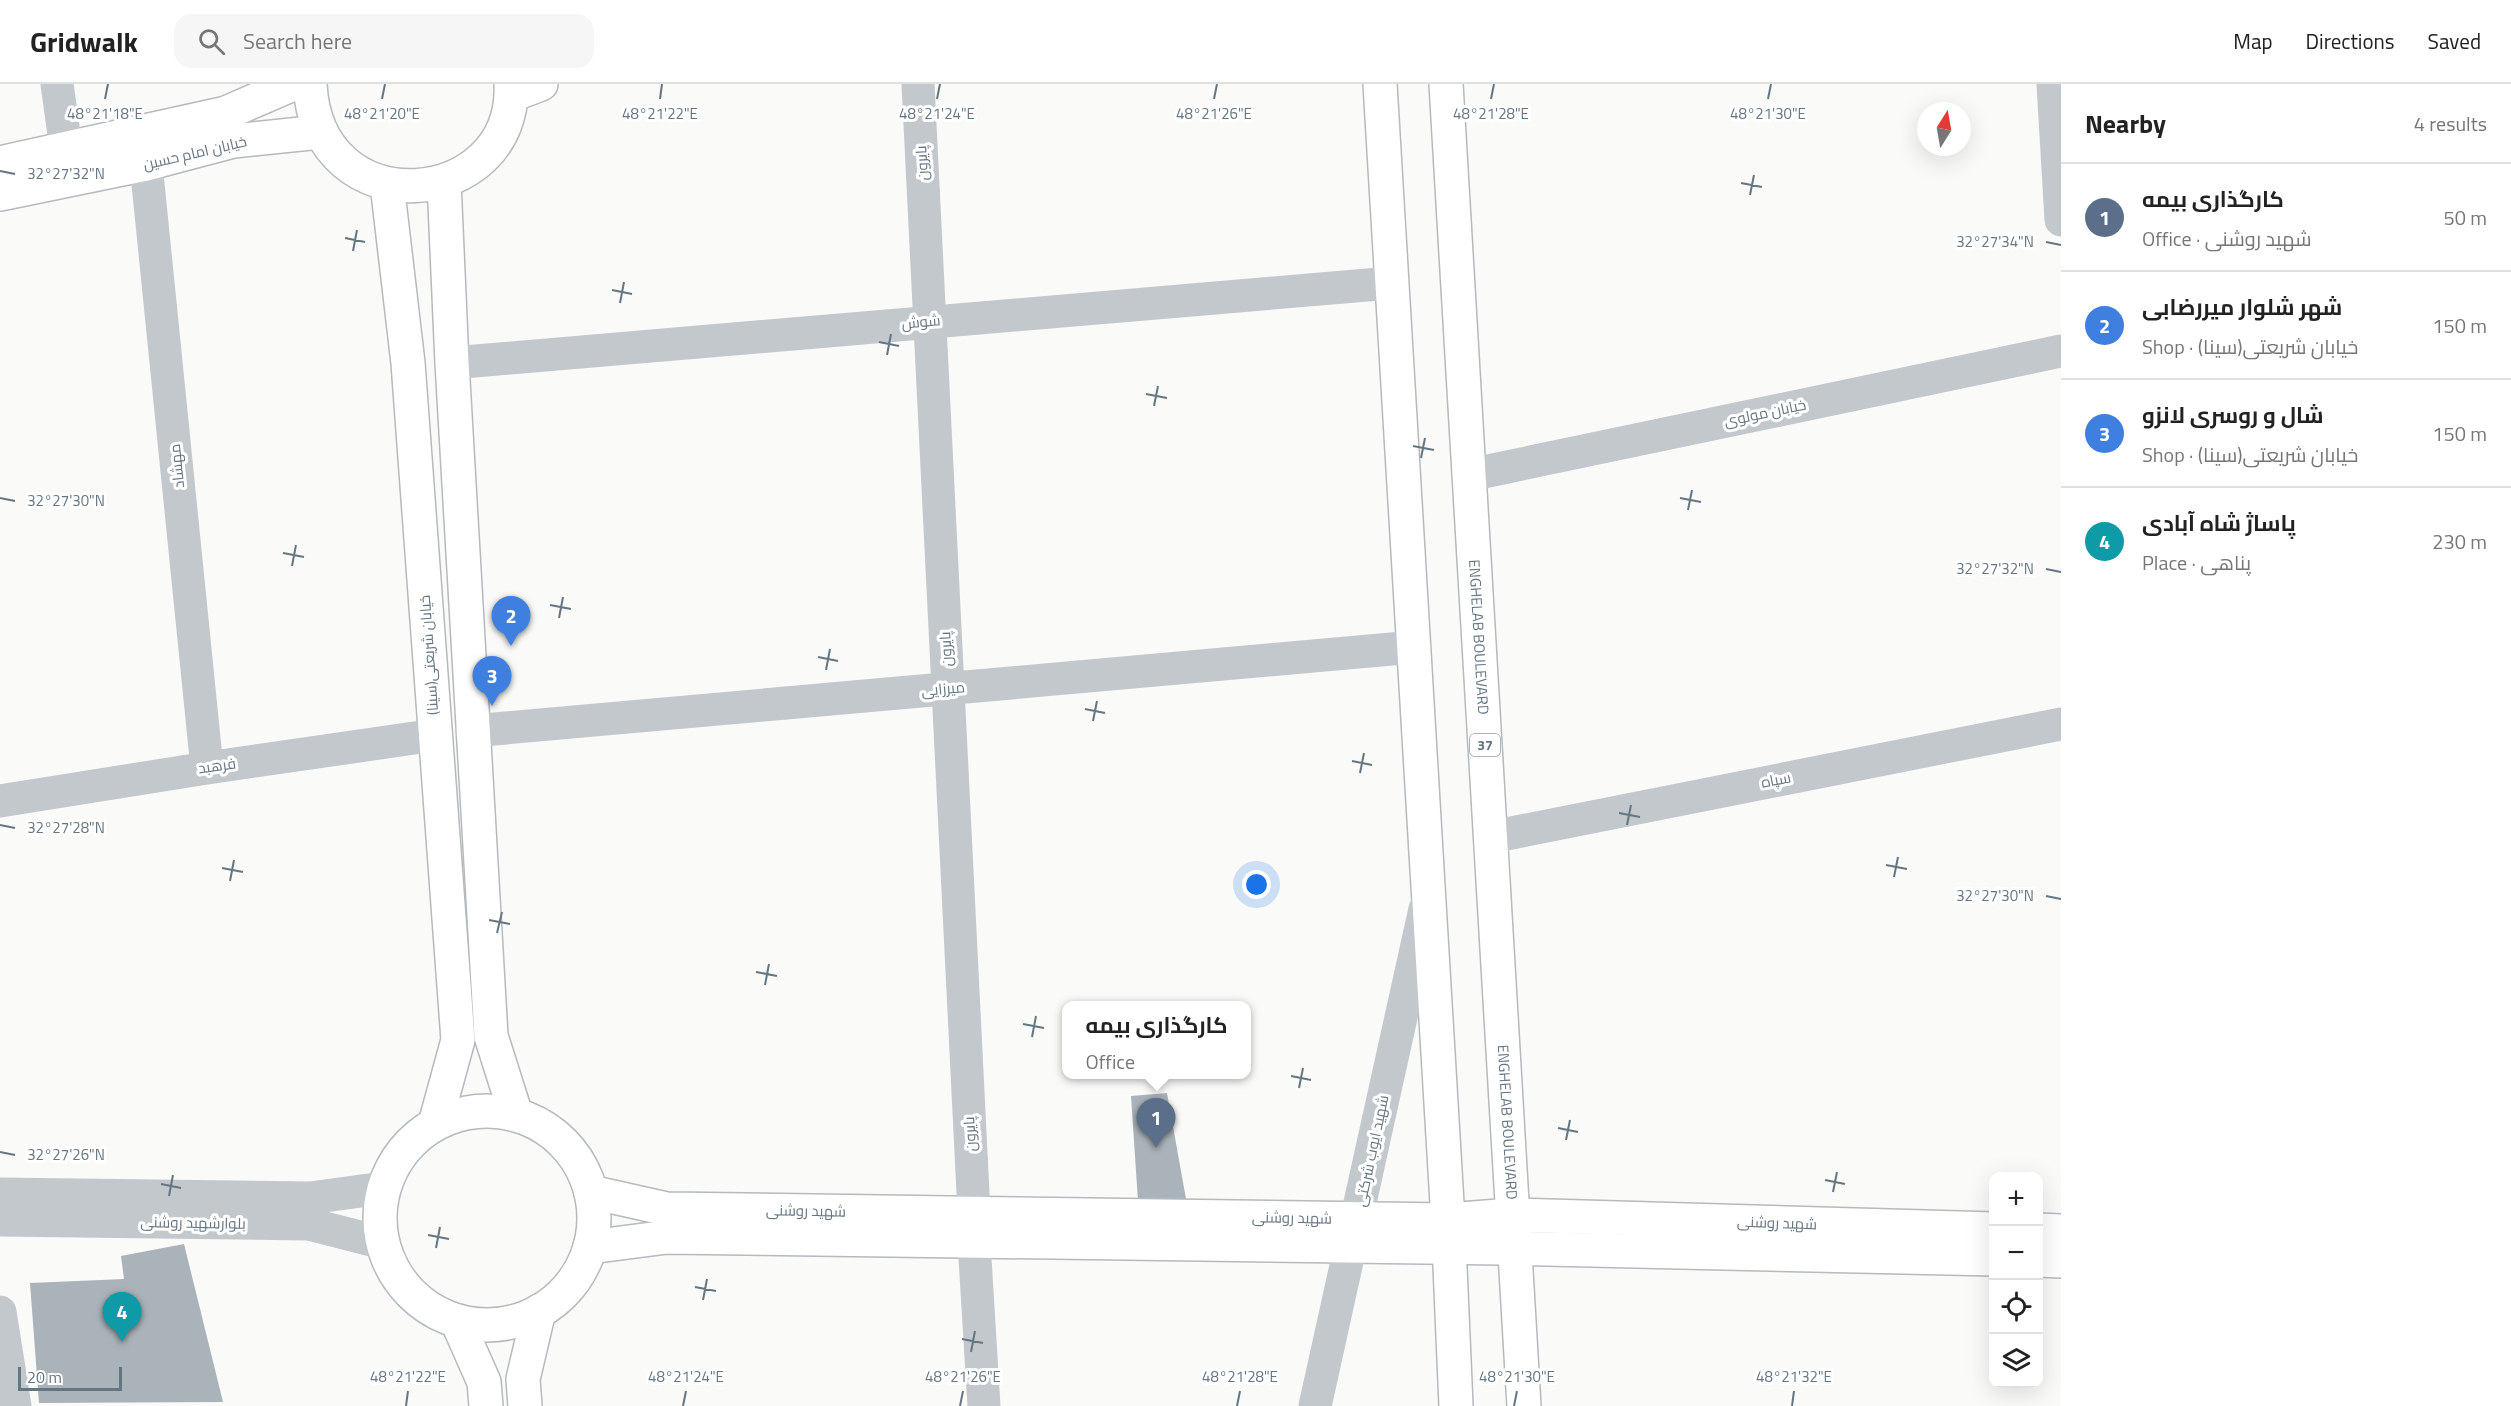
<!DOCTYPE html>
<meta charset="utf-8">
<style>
body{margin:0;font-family:"Titillium Web",Cairo,sans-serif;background:#f6f6f6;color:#222}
.controls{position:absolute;right:18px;bottom:18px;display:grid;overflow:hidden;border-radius:12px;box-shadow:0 6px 24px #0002}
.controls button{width:54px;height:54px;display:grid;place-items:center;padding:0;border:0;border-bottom:2px solid #e0e0e0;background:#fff;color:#222;font:30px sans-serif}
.compass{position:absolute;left:1917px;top:18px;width:54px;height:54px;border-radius:50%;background:#fff;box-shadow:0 6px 24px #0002;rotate:11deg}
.scale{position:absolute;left:18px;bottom:15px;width:104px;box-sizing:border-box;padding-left:6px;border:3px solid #657683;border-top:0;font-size:16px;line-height:21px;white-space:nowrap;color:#657683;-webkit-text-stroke:4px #fff;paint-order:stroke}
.you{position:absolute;left:1257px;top:801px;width:21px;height:21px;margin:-15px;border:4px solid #fff;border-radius:50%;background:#1a73e8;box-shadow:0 0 0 9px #1a73e833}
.badge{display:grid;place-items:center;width:39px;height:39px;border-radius:50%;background:#7c3aed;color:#fff;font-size:20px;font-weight:700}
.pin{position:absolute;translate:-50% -50px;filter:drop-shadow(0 2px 3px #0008)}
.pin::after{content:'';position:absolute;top:32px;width:21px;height:18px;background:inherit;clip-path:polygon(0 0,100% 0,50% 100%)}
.popup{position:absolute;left:1062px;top:917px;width:189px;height:78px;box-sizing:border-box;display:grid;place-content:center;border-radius:12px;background:#fff;filter:drop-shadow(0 2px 4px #0005);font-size:20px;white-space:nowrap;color:#767676}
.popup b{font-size:22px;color:#222}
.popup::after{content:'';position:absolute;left:50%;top:100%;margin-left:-12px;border:12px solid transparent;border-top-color:#fff}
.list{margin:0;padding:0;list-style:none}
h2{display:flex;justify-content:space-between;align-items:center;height:78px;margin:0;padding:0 24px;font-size:26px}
h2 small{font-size:20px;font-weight:400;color:#767676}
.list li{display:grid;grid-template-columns:39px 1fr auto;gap:18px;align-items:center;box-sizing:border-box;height:108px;padding:0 24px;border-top:2px solid #e0e0e0}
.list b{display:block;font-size:22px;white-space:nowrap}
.list p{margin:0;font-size:20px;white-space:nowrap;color:#767676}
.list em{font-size:20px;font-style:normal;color:#767676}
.icon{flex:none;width:33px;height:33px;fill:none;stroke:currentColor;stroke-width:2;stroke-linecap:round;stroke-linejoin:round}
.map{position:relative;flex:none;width:2061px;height:1322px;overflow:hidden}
header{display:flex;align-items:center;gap:36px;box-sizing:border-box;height:84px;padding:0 30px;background:#fff;border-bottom:2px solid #e0e0e0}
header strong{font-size:28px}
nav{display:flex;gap:33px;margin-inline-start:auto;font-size:21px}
.search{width:420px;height:54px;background:#f6f6f6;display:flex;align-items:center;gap:15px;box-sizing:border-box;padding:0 21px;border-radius:18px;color:#767676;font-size:22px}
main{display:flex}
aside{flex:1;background:#fff}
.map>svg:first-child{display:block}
.building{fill:#aab3b9}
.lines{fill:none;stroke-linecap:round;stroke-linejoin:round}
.major-casing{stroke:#b5babe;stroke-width:36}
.minor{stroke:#c3c8cc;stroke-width:33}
.major{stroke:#fff;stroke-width:33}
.ticks{fill:none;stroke:#657683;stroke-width:2}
.labels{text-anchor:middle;stroke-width:6;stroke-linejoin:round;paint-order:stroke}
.shield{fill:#fff;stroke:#939fa8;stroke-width:1.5}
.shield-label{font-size:14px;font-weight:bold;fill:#657683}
.street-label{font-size:15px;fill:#657683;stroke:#fff}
.ticks-label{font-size:15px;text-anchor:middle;fill:#657683;stroke:#fff;stroke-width:6;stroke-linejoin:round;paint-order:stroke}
</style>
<header>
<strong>Gridwalk</strong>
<div class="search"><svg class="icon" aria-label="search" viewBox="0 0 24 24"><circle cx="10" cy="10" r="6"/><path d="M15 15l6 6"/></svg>Search here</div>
<nav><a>Map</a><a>Directions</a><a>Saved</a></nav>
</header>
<main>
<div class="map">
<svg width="2061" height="1322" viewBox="0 0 2061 1322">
<rect width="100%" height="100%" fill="#fafaf8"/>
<path class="building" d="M 1167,1009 L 1186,1115 L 1138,1117 L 1131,1012 Z
M 184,1160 L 223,1318 L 39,1319 L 30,1199 L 124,1195 L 121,1172 Z"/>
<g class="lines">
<g class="major-casing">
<g id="major">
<path d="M 310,0 C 317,145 517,126 511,0"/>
<path d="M 1380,0 L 1448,1136 L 1456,1322"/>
<path id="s1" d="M 1446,0 L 1524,1322"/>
<path d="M 512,11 L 541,0"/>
<path d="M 0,79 L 226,29 L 293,0"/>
<path d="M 444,98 L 452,279 L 491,952 L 516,1031"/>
<path d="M 387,100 L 408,279 L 458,956 L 435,1040"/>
<path d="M 0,110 L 146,80 L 233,57 L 320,48"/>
<circle cx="487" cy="1134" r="107"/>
<path d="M 591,1108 L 667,1125 L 1448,1136 L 1511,1131 L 1994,1145"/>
<path d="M 2038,1146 L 2061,1147"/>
<path d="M 590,1163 L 667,1153 L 1502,1164 L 1994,1175"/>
<path d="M 2038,1176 L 2061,1177"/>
<path d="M 457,1237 L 484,1298 L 486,1322"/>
<path d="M 525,1322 L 523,1295 L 539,1227"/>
</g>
</g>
<path class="minor" d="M 57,0 L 66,65
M 918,0 L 974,1129
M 2053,0 L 2061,136
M 146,80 L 207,684
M 452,279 L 1391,199
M 1469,391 L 2061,267
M 472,647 L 1414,563
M 0,717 L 207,684 L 435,651
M 1491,753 L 2061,640
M 0,1110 L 310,1114 L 383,1104
M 0,1136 L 309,1140 L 383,1159
M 974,1158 L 984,1322
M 0,1228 L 15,1322
M 1315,1322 L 1425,825"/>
<use href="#major" class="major"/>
</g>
<path class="ticks" d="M 105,15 L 108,0M 382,15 L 385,0M 660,15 L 662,0M 937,15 L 940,0M 1214,15 L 1217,0M 1491,15 L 1494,0M 1768,15 L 1771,0M 0,87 L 15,90M 1741,99 L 1762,103M 1750,111 L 1754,91M 345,154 L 365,158M 2046,158 L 2061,161M 353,167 L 357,146M 612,206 L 632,210M 620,219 L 624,198M 879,258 L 899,262M 887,271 L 891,250M 1146,310 L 1167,314M 1154,322 L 1158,302M 1413,362 L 1434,366M 1421,374 L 1425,354M 0,414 L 15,417M 1680,414 L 1701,418M 1688,426 L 1692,406M 283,469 L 304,473M 292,482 L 296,461M 2046,485 L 2061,488M 550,521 L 571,525M 559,534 L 563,513M 818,573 L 838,577M 826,586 L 830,565M 1085,625 L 1105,629M 1093,637 L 1097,617M 1352,677 L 1372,681M 1360,689 L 1364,669M 1619,729 L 1640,733M 0,741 L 15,744M 1627,741 L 1631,721M 1886,781 L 1907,785M 222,784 L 243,788M 1894,793 L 1898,773M 230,797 L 234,776M 2046,812 L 2061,815M 489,836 L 510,840M 497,849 L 502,828M 756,888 L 777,892M 765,901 L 769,880M 1023,940 L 1044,944M 1032,953 L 1036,932M 1291,992 L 1311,996M 1299,1004 L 1303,984M 1558,1044 L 1578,1048M 1566,1056 L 1570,1036M 0,1068 L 15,1071M 1825,1096 L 1845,1100M 161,1100 L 181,1104M 1833,1108 L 1837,1088M 169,1112 L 173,1091M 428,1151 L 449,1155M 436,1164 L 440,1143M 695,1203 L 716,1207M 703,1216 L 707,1195M 962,1255 L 983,1259M 971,1268 L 975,1247M 406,1322 L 408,1307M 683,1322 L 686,1307M 960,1322 L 963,1307M 1237,1322 L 1240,1307M 1514,1322 L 1517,1307M 1792,1322 L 1794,1307"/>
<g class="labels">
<rect class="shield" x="1470" y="650" width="30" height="22" rx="4.5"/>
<g class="shield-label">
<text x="1485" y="666">37</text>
</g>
<g class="street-label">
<text transform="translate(195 69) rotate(-13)" y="5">خیابان امام حسین</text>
<text transform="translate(922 79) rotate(-93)" y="5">پایرون</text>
<text transform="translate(921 238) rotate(-5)" y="5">شوش</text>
<text transform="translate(1765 329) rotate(-12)" y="5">خیابان مولوی</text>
<text transform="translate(177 382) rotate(-96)" y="5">مهشاد</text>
<text dy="5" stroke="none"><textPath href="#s1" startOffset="554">ENGHELAB BOULEVARD</textPath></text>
<text transform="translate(946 565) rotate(-93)" y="5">پایرون</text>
<text transform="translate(429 571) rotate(-94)" y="5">خیابان شریعتی(سینا)</text>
<text transform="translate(943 605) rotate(-5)" y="5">میرزایی</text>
<text transform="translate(217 682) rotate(-8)" y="5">فرهبد</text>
<text transform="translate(1776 696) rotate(-11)" y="5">سپاه</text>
<text dy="5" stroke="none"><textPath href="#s1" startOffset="1040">ENGHELAB BOULEVARD</textPath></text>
<text transform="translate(970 1050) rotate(-93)" y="5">پایرون</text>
<text transform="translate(1372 1067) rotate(-78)" y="5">شهید ایوب شرکتی</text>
<text transform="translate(806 1127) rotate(1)" y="5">شهید روشنی</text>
<text transform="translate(1292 1134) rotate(1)" y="5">شهید روشنی</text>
<text transform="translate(193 1139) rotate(1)" y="5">بلوارشهید روشنی</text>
<text transform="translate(1777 1139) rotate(2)" y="5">شهید روشنی</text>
</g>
</g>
<g class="ticks-label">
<text x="105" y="35">48°21'18"E</text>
<text x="382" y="35">48°21'20"E</text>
<text x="660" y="35">48°21'22"E</text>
<text x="937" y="35">48°21'24"E</text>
<text x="1214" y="35">48°21'26"E</text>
<text x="1491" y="35">48°21'28"E</text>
<text x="1768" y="35">48°21'30"E</text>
<text x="66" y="95">32°27'32"N</text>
<text x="1995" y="163">32°27'34"N</text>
<text x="66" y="422">32°27'30"N</text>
<text x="1995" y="490">32°27'32"N</text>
<text x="66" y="749">32°27'28"N</text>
<text x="1995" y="817">32°27'30"N</text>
<text x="66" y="1076">32°27'26"N</text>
<text x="408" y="1298">48°21'22"E</text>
<text x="686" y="1298">48°21'24"E</text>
<text x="963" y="1298">48°21'26"E</text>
<text x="1240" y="1298">48°21'28"E</text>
<text x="1517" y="1298">48°21'30"E</text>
<text x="1794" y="1298">48°21'32"E</text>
</g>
</svg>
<div class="controls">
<button>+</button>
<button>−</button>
<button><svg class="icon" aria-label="locate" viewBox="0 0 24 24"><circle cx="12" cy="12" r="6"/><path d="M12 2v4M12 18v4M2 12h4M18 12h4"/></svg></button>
<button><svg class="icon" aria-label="layers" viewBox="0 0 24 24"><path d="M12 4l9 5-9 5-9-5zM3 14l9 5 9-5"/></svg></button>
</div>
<svg class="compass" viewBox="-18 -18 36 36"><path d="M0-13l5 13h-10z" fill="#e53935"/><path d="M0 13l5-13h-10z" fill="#767676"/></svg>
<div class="scale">20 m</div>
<div class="you"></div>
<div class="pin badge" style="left:1156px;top:1064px;background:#5c6f8a">1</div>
<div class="popup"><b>کارگذاری بیمه</b>Office</div>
<div class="pin badge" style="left:511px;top:562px;background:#3f7fe0">2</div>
<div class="pin badge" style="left:492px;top:622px;background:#3f7fe0">3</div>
<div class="pin badge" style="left:122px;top:1258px;background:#0f9aa8">4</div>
</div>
<aside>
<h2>Nearby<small>4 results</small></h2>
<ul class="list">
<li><span class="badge" style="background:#5c6f8a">1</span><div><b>کارگذاری بیمه</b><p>Office · شهید روشنی</p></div><em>50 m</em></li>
<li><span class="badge" style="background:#3f7fe0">2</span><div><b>شهر شلوار میررضابی</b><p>Shop · خیابان شریعتی(سینا)</p></div><em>150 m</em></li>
<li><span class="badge" style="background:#3f7fe0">3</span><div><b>شال و روسری لانزو</b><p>Shop · خیابان شریعتی(سینا)</p></div><em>150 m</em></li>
<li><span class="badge" style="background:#0f9aa8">4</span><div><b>پاساژ شاه آبادی</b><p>Place · پناهی</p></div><em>230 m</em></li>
</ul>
</aside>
</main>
